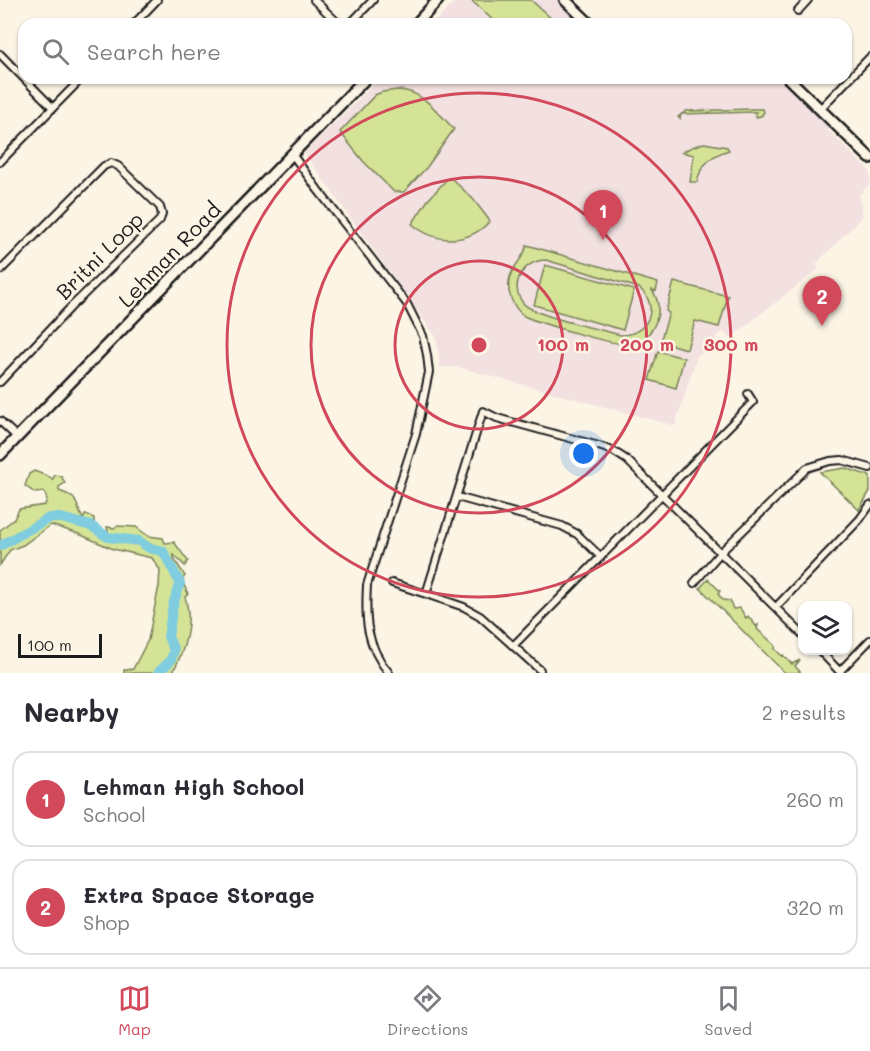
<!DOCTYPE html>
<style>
body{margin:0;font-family:Mali,sans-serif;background:#f2f2f3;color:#2b2b33}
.controls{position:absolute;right:18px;bottom:18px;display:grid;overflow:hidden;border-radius:12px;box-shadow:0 2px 4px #0004}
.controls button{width:54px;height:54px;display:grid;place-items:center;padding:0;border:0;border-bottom:2px solid #e1e1e2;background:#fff;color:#2b2b33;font:30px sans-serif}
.scale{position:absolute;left:18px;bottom:15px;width:84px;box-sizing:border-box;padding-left:6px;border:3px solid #1c1c1c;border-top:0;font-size:16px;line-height:21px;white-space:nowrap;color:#1c1c1c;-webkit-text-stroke:4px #fcf5e5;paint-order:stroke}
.you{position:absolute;left:584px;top:454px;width:21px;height:21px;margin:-15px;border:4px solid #fff;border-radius:50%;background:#1a73e8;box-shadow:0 0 0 9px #1a73e833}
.badge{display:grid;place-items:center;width:39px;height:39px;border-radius:50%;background:#d1495b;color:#fff;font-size:20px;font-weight:700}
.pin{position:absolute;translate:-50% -50px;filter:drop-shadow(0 2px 3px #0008)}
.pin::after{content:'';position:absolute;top:32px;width:21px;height:18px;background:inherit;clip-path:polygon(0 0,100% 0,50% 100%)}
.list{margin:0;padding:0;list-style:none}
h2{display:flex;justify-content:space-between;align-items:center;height:78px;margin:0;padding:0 24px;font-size:26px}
h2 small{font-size:20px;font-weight:400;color:#7c7c81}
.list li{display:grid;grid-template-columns:39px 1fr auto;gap:18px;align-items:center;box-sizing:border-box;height:96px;margin:0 12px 12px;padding:0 12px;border:2px solid #e1e1e2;border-radius:18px}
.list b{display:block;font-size:22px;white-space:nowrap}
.list p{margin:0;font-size:20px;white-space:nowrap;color:#7c7c81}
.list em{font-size:20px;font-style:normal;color:#7c7c81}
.icon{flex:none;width:33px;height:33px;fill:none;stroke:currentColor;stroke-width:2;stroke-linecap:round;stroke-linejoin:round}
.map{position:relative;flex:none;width:870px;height:673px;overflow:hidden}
.search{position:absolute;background:#fff;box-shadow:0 2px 4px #0004;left:18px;right:18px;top:18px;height:66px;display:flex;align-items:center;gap:15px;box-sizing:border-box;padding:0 21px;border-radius:18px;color:#7c7c81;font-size:22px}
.sheet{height:294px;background:#fff}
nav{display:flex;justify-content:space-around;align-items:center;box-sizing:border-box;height:84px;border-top:2px solid #e1e1e2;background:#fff;font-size:16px;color:#7c7c81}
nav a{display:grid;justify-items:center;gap:3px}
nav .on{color:#d1495b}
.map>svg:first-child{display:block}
.built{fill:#f3e1e1}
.green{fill:#d5e396;stroke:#788059;stroke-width:1.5;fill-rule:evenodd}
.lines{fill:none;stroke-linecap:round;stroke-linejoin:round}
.river{stroke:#80cddf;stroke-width:10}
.street-casing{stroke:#1c1c1c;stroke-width:10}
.secondary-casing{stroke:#1c1c1c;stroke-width:14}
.street{stroke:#fcf5e5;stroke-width:6}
.secondary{stroke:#fcf5e5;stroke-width:9}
.ring{fill:none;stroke:#d1495b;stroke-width:3}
.labels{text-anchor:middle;stroke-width:5;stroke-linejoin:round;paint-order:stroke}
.street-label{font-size:21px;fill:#1c1c1c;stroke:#fcf5e5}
.centre{fill:#d1495b;stroke:#fcf5e5;stroke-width:3}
.ring-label{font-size:18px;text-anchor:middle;font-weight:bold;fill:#d1495b;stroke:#fcf5e5;stroke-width:5;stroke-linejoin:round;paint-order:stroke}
</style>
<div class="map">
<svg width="870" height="673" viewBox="0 0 870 673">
<rect width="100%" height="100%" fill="#fcf5e5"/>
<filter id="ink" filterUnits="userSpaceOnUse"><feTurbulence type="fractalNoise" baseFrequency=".0167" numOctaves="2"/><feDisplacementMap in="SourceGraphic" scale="12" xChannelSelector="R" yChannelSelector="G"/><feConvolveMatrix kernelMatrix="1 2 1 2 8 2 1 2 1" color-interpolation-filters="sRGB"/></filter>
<g filter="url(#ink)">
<path class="built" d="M 456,0 L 559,0 L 583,24 L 433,24 Z
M 380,78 L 781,78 L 831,126 L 828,130 L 870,171 L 870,184 L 859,195 L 863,216 L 816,264 L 819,269 L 730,338 L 723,332 L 716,337 L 715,347 L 697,356 L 675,426 L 457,367 L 440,367 L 436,337 L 304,153 Z"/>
<path class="green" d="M 471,0 L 531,0 L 553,20 L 550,24 L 497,24 Z
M 397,90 C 423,90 437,112 454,129 L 427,167 L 404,192 L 394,192 L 363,161 L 340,132 L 375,95 L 382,92 Z
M 753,109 L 763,109 L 764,112 L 761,116 L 756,117 L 756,112 L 681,114 L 680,119 L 678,117 L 686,111 Z
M 704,143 L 727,147 L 729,150 C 712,155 701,164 697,182 L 690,182 L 694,155 L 682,152 L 692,147 Z
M 447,179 L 452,179 L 473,199 L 490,221 C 468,245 436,244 412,224 L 428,200 Z
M 527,245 L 658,283 L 656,291 L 652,290 C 659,300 660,310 656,321 C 652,333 642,342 629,344 C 615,346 539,323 524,316 C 510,305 504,286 513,270 C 519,259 523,259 527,245 ZM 546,260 L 639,288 C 661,306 648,335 621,335 C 602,330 533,316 523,303 C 508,284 524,260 546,260 Z
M 545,265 L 634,290 L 623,330 L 534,305 Z
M 674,282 L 728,296 L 719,327 L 695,321 L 687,349 L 660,342 L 669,313 L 666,311 Z
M 658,351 L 684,358 L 676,388 L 649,380 Z
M 845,468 L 870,476 L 870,491 L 859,510 L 820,472 Z
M 34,471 L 50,477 L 52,480 L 55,475 L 61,476 L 65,483 L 59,487 L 59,491 C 80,498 74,502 83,519 L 86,514 L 94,518 L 94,525 L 100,531 L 109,535 L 107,527 L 114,528 L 117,526 L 136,527 L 148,536 L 163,538 L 165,543 L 174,542 L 188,561 L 185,566 L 174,555 L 174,559 L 185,576 L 182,580 L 188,594 L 185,597 C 193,622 185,651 172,673 L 124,673 L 124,670 L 133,669 L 148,640 L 159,586 L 160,570 L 152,558 L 113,549 L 79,534 L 51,525 L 23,545 L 10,550 L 0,565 L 0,530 L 14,519 L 19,509 L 45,505 L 47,499 L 44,492 L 35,493 L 25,486 L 29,474 Z
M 708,579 L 720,591 L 718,594 L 723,600 L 730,601 L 733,609 L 740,608 L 746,618 L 748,616 L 756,626 L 758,625 L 757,629 L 775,645 L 775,649 L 782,656 L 783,655 L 792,664 L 800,660 L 795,666 L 801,673 L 786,673 L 783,671 L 700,588 Z"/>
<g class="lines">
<path class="river" d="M 0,546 L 49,518 L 61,518 L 91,526 L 108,537 L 139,541 L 149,548 L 163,551 L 180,583 L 173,605 L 168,637 L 174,650 L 171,660 L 158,673"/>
<g class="street-casing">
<path id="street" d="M 314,0 L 339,24
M 798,11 L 808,0
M 134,24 L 157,0
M 350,24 L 373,0
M 0,54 L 53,108
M 820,109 L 870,57
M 292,154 L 318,190 L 407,304 L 423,336 L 427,355 L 429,372 L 416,434 L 367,585 C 365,620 366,645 389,673
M 0,162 L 82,78
M 0,271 L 104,166 L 111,163 L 118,166 L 160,207 L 162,214 L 160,220 L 71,307 L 0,382
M 0,421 L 18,438
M 457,497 L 562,526 L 577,534 L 601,557
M 392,583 L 426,594
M 694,583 L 720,553 L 807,468 L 830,461 L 842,460 L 870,468
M 776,607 L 860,519 L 870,505
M 514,645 L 753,402 L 748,394
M 819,650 L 841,673
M 540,670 L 480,616 L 464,607 L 426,594 L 483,411 L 497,418 L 599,446 L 613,451 L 627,460 L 802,634
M 840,671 L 870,640"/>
</g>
<g class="secondary-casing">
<path id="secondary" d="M 565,0 L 590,24
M 416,24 L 438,0
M 788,78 L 870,158
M 0,455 L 366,78"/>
</g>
<use href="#street" class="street"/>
<use href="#secondary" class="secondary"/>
</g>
</g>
<g class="ring">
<circle cx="479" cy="345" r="84"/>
<circle cx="479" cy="345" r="168"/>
<circle cx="479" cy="345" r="252"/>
</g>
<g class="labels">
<g class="street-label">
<text transform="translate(170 255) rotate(-46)" y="7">Lehman Road</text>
<text transform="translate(100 256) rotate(-45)" y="7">Britni Loop</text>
</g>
</g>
<circle cx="479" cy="345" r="9" class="centre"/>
<g class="ring-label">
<text x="563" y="351">100 m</text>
<text x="647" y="351">200 m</text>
<text x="731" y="351">300 m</text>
</g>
</svg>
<div class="controls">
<button><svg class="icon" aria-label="layers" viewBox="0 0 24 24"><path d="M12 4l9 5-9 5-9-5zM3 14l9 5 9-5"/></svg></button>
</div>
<div class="scale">100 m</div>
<div class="you"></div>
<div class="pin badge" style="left:603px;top:240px">1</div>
<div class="pin badge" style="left:822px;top:326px">2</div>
<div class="search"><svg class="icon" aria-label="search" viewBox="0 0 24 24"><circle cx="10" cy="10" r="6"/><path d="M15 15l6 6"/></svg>Search here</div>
</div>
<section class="sheet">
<h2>Nearby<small>2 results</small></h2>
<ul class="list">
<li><span class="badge">1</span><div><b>Lehman High School</b><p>School</p></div><em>260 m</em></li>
<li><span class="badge">2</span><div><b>Extra Space Storage</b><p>Shop</p></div><em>320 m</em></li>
</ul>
</section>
<nav>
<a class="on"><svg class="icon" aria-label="map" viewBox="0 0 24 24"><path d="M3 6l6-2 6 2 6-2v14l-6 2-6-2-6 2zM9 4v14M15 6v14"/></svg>Map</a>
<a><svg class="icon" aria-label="directions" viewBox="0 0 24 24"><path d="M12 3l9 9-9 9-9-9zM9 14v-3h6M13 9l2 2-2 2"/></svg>Directions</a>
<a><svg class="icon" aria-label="saved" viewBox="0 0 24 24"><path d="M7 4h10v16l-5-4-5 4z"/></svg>Saved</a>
</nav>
